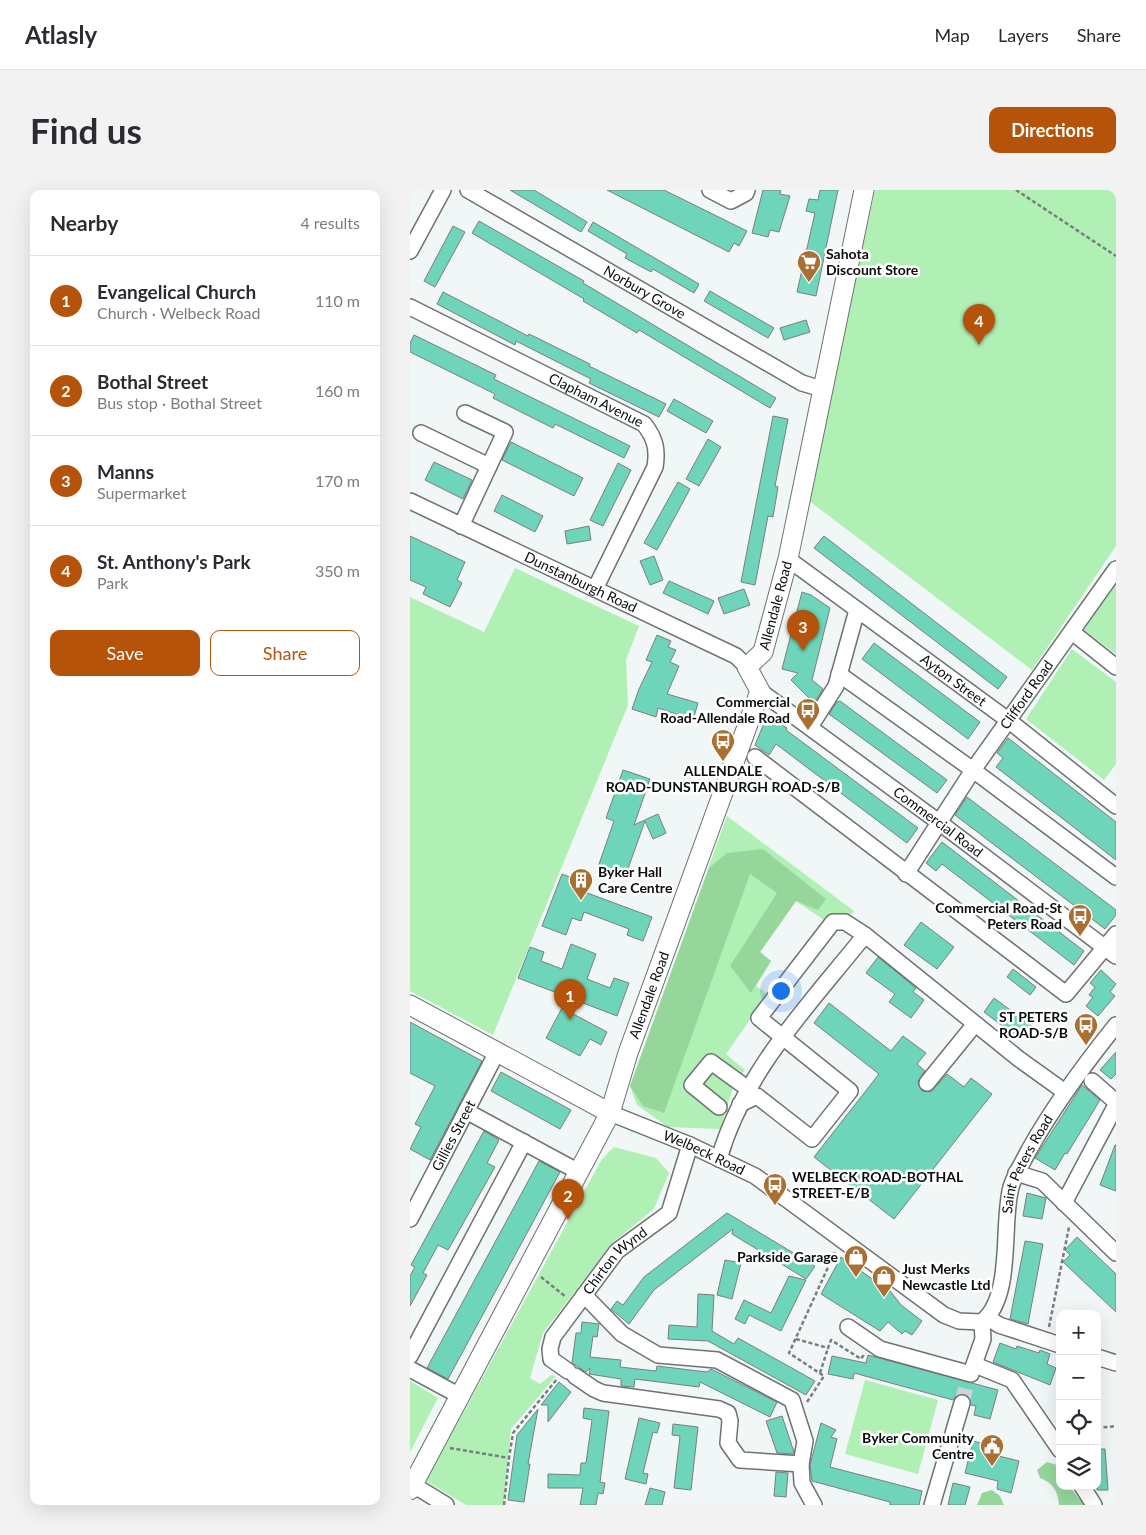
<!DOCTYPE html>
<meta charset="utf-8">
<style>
body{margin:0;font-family:Lato,sans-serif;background:#f2f2f3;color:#2b2b33}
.controls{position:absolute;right:15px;bottom:15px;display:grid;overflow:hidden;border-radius:10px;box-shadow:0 5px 20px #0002}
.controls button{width:45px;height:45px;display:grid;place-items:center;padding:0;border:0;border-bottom:1px solid #e1e1e2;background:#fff;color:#2b2b33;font:25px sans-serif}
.you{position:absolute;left:370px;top:800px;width:18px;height:18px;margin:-12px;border:4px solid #fff;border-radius:50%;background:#1a73e8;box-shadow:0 0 0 8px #1a73e833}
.badge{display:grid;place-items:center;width:32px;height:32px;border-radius:50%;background:#b45309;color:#fff;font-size:16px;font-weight:700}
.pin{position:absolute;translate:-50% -41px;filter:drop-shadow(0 1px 2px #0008)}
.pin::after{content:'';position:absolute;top:26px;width:18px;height:15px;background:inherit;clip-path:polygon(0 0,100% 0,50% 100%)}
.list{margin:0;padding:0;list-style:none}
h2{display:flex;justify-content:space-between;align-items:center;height:65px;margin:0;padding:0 20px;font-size:21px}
h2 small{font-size:16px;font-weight:400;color:#7c7c81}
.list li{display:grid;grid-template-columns:32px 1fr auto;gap:15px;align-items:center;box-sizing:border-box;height:90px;padding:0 20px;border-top:1px solid #e1e1e2}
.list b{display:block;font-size:19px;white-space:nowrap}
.list p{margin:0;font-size:16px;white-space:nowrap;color:#7c7c81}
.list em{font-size:16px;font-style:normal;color:#7c7c81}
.actions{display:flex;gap:10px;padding:15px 20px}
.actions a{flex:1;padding:11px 0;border:1px solid #b45309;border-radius:10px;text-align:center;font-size:18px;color:#b45309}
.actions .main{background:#b45309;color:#fff}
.icon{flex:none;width:28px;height:28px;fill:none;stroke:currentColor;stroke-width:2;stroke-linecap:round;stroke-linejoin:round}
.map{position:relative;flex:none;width:706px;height:1315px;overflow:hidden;border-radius:10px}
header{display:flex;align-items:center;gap:30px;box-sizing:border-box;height:70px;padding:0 25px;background:#fff;border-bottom:1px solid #e1e1e2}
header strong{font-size:24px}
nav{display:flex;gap:28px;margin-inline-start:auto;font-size:18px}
.intro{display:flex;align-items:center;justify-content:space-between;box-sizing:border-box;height:120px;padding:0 30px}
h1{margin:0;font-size:35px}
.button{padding:12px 22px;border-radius:10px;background:#b45309;color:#fff;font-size:18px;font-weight:700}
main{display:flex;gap:30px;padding:0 30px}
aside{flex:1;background:#fff;border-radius:10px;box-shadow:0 5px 20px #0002}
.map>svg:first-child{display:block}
.green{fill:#b0f0b5}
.forest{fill:#96d69b}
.building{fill:#6fd5ba;stroke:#7b7f7d}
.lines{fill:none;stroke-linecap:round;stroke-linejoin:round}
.minor-tunnel{stroke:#ced3d3;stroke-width:15;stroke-dasharray:15 8;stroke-linecap:butt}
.minor-casing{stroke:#6e7272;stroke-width:18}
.major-casing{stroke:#6e7272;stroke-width:21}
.path{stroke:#7a7d7d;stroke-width:2.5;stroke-dasharray:4 2.5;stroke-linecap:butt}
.minor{stroke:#fff;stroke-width:15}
.major{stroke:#fff;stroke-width:19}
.labels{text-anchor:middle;stroke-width:5;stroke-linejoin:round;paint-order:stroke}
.poi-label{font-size:14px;font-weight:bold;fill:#0b0c0c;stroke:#fff;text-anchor:end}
.street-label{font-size:14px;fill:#0b0c0c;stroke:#fff}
</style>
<header>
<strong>Atlasly</strong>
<nav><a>Map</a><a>Layers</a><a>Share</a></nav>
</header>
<div class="intro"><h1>Find us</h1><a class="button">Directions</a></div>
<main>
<aside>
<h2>Nearby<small>4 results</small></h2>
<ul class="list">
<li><span class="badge">1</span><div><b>Evangelical Church</b><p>Church · Welbeck Road</p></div><em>110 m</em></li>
<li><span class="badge">2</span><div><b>Bothal Street</b><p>Bus stop · Bothal Street</p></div><em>160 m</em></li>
<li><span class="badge">3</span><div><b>Manns</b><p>Supermarket</p></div><em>170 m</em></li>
<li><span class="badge">4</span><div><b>St. Anthony's Park</b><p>Park</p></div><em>350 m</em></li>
</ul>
<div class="actions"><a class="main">Save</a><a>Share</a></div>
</aside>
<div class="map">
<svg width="706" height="1315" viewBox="0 0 706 1315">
<rect width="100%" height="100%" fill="#f1f6f6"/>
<path class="green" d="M 465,0 L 706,0 L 706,356 L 622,480 L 398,310 Z
M 105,378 L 229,436 L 216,470 L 218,515 L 83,845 L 0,801 L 0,407 L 74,442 Z
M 706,390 L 706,464 L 674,440 Z
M 662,459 L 706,492 L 706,574 L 694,590 L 616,529 Z
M 317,626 L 444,721 L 438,727 L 430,724 L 414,730 L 386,711 L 350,762 L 361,771 L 346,796 L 358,804 L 316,864 L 335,880 L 324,895 L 310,939 L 258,937 L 227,915 L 220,896 Z
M 204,957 L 246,968 L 259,983 L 244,1019 L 202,1053 L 133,1143 L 120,1188 L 130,1194 L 141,1185 L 146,1186 L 101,1239 L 94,1315 L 56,1315 L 16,1291 L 192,969 Z
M 455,1190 L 528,1210 L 508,1284 L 435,1264 Z
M 0,1191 L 28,1208 L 0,1262 Z"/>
<path class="forest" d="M 353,659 L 416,709 L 408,720 L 386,711 L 350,762 L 361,771 L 341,803 L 320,776 L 367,703 L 340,684 L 254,923 L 233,916 L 220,896 L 299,678 L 317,663 Z
M 637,1272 L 647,1275 L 650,1280 L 650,1296 L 659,1296 L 674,1315 L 649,1315 C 648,1301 643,1293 630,1288 L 627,1280 Z
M 582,1300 L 590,1306 L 594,1315 L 567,1315 L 572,1303 Z"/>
<path class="building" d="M 100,0 L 124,0 L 177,32 L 171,42 Z
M 197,0 L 254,0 L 337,41 L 329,56 L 324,53 L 319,62 Z
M 353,0 L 371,0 L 370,4 L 380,6 L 369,42 L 360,40 L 358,47 L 342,43 Z
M 410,0 L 428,0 L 406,106 L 387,102 L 405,23 L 396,21 L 399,9 L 408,10 Z
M 69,31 L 174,91 L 173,93 L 366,208 L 360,218 L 229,140 L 227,143 L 173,111 L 174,109 L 62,43 Z
M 183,32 L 289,94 L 284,103 L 243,79 L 241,82 L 215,68 L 217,64 L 178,41 Z
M 43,36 L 55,42 L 25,97 L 14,91 Z
M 300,101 L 364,138 L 358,148 L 294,111 Z
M 33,102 L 118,146 L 119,144 L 180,174 L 179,176 L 256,214 L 249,227 L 179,193 L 181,189 L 106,151 L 105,155 L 27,114 Z
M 396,130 L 400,142 L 374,150 L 370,138 Z
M 4,145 L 86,185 L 84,189 L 220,256 L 214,268 L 145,234 L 143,238 L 83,208 L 85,204 L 0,162 L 0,153 Z
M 264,209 L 303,231 L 296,243 L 257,221 Z
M 363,226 L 378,229 L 365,296 L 368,297 L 363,327 L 358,326 L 345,395 L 331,392 Z
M 298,249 L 311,257 L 289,296 L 276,289 Z
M 101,252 L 173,288 L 164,306 L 92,270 Z
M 24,272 L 62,290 L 53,309 L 15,290 Z
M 208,273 L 221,280 L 193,336 L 180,330 Z
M 268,292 L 280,299 L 247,360 L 234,353 Z
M 92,305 L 133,326 L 125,342 L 84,321 Z
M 179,336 L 181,350 L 157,354 L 155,341 Z
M 0,346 L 55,372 L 47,390 L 52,393 L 40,417 L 13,404 L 16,397 L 0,390 Z
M 414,346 L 597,487 L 588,499 L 404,358 Z
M 244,366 L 253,390 L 240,395 L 230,371 Z
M 259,391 L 304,411 L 298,424 L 253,403 Z
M 334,399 L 340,415 L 314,424 L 308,408 Z
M 392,402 L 401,405 L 420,418 L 402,490 L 413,499 L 404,513 L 381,490 L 388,483 L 372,479 Z
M 247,445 L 261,451 L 258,457 L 266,460 L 260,472 L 269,476 L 257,504 L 288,513 L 283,530 L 248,518 L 246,527 L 222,519 L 229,499 L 242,472 L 236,470 Z
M 464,453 L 570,532 L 558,549 L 452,469 Z
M 430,511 L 537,590 L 527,603 L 419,524 L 427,512 Z
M 357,526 L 377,538 L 376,540 L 508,638 L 497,653 L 366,554 L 359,565 L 345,555 Z
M 598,548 L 706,632 L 706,670 L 586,577 L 593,568 L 587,563 Z
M 213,580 L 240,589 L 224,635 L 248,624 L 256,643 L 243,649 L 235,631 L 215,687 L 188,677 L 204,631 L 196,628 Z
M 557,607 L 706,720 L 706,725 L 695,739 L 545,625 Z
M 532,652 L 674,761 L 664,775 L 532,674 L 526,681 L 516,673 Z
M 152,684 L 175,693 L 172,701 L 242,727 L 233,751 L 217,745 L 219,739 L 174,722 L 171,731 L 162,728 L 156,745 L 132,736 Z
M 511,732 L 544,757 L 527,779 L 494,755 Z
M 161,754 L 186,764 L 177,789 L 200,798 L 204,788 L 219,793 L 207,826 L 108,788 L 120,757 L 134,762 L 131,771 L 152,779 Z
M 468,767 L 506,798 L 503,802 L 514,810 L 501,828 L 479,812 L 485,804 L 456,783 Z
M 603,779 L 626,797 L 620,805 L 597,787 Z
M 691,780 L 706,794 L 700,802 L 705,806 L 688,826 L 676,816 L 683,807 L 679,805 L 685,797 L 680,793 Z
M 584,808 L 622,836 L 611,850 L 574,822 Z
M 419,813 L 481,861 L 493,846 L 516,863 L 507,874 L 515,881 L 508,891 L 512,901 L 521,902 L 537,884 L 554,897 L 561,888 L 582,904 L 484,1029 L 404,967 L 469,884 L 404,833 Z
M 152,818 L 197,842 L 191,855 L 180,849 L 170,866 L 136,848 Z
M 0,832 L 72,871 L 20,970 L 0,959 L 11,937 L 5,934 L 25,896 L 0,883 Z
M 706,862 L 706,884 L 701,889 L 690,880 Z
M 91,882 L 161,920 L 150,939 L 81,901 Z
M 672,895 L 690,910 L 657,964 L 655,963 L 645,980 L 625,968 Z
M 74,941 L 89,950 L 77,973 L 85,977 L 38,1060 L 28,1055 L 13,1083 L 17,1085 L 0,1116 L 0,1086 L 5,1077 L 1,1075 Z
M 705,955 L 706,955 L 706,1001 L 690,995 Z
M 129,971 L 150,982 L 38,1189 L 17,1178 Z
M 617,1003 L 636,1008 L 632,1029 L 613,1026 Z
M 317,1023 L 405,1076 L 399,1085 L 396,1089 L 322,1044 L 323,1039 L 244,1100 L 219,1134 L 201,1119 L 207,1111 L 213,1115 L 234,1087 Z
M 667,1047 L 706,1084 L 706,1122 L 653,1072 L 660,1065 L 655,1060 Z
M 615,1051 L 633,1054 L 618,1134 L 600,1129 Z
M 431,1067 L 481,1102 L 491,1115 L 512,1131 L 502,1145 L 495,1141 L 492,1144 L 478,1132 L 470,1141 L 411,1104 Z
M 315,1070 L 331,1073 L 322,1109 L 307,1105 Z
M 379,1086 L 396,1090 L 371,1141 L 339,1125 L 335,1134 L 325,1129 L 334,1110 L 361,1123 Z
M 288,1104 L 304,1105 L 302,1141 L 324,1154 L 328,1148 L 405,1191 L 396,1205 L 298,1151 L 258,1149 L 259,1135 L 287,1137 Z
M 172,1132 L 189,1134 L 187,1147 L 183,1146 L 180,1167 L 211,1170 L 210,1177 L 246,1181 L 247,1176 L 297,1182 L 301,1179 L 367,1212 L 360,1227 L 290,1192 L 289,1197 L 225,1189 L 224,1197 L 211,1196 L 211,1189 L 179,1184 L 180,1178 L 176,1182 L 162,1173 L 166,1143 L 171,1143 Z
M 590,1153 L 606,1159 L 607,1156 L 629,1163 L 630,1160 L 640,1164 L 637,1174 L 646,1178 L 640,1195 L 583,1172 Z
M 458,1165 L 588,1200 L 580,1229 L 564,1225 L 566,1216 L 561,1215 L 559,1207 L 554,1204 L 546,1206 L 543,1210 L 444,1183 L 443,1189 L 418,1184 L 422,1166 L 456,1173 Z
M 149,1192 L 161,1202 L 138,1232 L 138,1215 L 131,1215 Z
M 174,1218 L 199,1221 L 190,1292 L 195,1293 L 193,1304 L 188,1303 L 186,1315 L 170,1315 L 173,1298 L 138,1298 L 138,1284 L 170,1285 L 171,1273 L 176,1273 L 182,1230 L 173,1228 Z
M 128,1219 L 118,1274 L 120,1274 L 114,1312 L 98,1310 L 107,1245 Z
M 372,1226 L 384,1262 L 383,1264 L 367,1263 L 356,1231 Z
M 229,1228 L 250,1233 L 247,1243 L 243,1242 L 233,1283 L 238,1284 L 236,1294 L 215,1289 Z
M 411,1233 L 426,1240 L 421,1247 L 427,1249 L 420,1277 L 512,1301 L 509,1315 L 480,1315 L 480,1312 L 402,1291 L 400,1275 Z
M 263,1234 L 288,1237 L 281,1300 L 264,1298 L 270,1246 L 262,1245 Z
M 563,1251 L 574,1254 L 573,1262 L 609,1271 L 601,1303 L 587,1299 L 588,1291 L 555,1283 Z
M 687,1259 L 695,1259 L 698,1300 L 687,1300 Z
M 366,1282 L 378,1283 L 376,1307 L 364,1306 Z
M 543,1293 L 560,1297 L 555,1315 L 538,1315 Z
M 240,1298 L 255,1302 L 252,1315 L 235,1315 Z"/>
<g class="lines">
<path class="minor-tunnel" d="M 552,1213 L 557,1192"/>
<g class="minor-casing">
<g id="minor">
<path id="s1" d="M 58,0 L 392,193 L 412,199"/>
<path d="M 300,0 L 321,11 L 336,3 L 337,0"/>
<path d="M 0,61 L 33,0"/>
<path id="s2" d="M 0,117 L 234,234 C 245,248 248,259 245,277 L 185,399"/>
<path d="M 11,243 L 79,276"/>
<path id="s3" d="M 0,311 L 326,466 L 337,477"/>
<path d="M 51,336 L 95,242 L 55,223"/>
<path id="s4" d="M 378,369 L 598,530 L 706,616"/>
<path d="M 662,442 L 706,477"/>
<path d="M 429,484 L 563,580 L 706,687"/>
<path id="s5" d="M 350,501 L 530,633 L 706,766"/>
<path d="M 400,537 L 426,496 L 447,420"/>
<path d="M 345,567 L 656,804 L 706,744"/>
<path id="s6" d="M 496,684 L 563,580 L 706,379"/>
<path d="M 682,891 L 706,912"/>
<path d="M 517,893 L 565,834"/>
<path d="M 330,914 L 347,906 L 402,949 L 440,901 L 349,828 L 423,732 L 435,732 L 455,745"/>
<path d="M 309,917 L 282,895 L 301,872 L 337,898"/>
<path d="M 56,921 L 169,982"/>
<path id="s7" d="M 200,923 L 280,955 L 345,986 L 534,1125 L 549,1131 L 572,1132"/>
<path d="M 309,969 C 334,881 399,815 455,745 L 609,869 L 655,902"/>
<path d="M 606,983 L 632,991 L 706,1063"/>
<path d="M 654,1013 L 706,915"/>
<path id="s8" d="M 0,1029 L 87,862"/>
<path d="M 577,1127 L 589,1135 L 650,1155"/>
<path id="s9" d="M 572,1132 C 604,1106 591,1034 601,997 C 605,984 613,972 619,960 C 644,915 674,875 706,835"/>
<path d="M 438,1137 L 470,1159 L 561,1184"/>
<path d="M 0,1166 L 114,952"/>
<path d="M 687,1167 L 706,1173"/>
<path d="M 565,1175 L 602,1190 L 650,1260"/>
<path d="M 0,1179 L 50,1206"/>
<path id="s10" d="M 158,1181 L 141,1169 L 140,1159 L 143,1147 L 207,1061 L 259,1023 L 280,955"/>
<path d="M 561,1183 L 573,1149 L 572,1132"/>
<path d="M 165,1186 L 184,1199 L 193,1203 L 309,1219 L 318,1223 L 320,1231 L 318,1253 L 330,1270 L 391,1274 L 395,1251 L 382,1210 L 307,1170 L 248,1165 L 212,1144 L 174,1105"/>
<path d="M 391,1274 L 392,1293 L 404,1315"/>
<path d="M 0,1293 L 36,1315"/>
<path d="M 672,1296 L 684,1315"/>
<path d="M 522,1315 L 552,1213"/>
</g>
</g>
<g class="major-casing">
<g id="major">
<path d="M 0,815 L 200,923"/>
<path id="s11" d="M 0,1300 L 200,923 L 218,863 L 350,501 L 337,477 L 353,462 L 378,369 L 454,0"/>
</g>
</g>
<path class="path" d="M 606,0 L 706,66
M 131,1087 L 156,1107
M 639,1137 L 659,1037
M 386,1149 L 418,1158 L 421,1150 L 451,1169 L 455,1163
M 410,1183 L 418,1158
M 397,1212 L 414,1186 L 379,1163 L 425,1062
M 687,1238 L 706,1236
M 40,1258 L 99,1268 L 103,1243 L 147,1189
M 94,1315 L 99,1268"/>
<use href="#minor" class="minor"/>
<use href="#major" class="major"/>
</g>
<defs>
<g id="supermarket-pin" transform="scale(1.25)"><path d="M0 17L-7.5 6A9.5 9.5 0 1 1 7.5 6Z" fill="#ab6f32" stroke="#fff"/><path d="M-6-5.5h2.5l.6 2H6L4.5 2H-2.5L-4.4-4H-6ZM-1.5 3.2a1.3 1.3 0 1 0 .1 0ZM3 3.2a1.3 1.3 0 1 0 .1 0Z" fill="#fff"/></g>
<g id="bus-pin" transform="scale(1.25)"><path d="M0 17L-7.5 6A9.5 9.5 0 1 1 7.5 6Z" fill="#ab6f32" stroke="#fff"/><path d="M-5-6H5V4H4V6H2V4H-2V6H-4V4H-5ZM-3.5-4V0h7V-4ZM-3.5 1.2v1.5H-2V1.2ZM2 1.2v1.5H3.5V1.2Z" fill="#fff"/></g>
<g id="building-pin" transform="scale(1.25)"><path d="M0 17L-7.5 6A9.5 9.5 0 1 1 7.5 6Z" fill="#ab6f32" stroke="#fff"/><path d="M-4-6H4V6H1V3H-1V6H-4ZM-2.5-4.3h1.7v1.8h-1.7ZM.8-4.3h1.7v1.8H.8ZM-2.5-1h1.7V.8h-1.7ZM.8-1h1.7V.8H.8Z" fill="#fff"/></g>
<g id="shop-pin" transform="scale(1.25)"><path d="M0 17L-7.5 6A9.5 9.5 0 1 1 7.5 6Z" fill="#ab6f32" stroke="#fff"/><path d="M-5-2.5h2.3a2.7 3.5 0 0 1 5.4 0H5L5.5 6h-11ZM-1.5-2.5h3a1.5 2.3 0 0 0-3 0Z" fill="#fff"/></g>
<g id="civic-pin" transform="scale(1.25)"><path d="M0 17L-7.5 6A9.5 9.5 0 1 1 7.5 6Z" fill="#ab6f32" stroke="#fff"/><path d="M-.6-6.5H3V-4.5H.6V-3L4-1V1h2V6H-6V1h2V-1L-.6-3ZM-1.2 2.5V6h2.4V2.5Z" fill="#fff"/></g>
</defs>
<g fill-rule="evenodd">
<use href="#supermarket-pin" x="399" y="72"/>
<use href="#bus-pin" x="398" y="520"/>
<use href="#bus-pin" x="313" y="551"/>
<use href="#building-pin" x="171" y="690"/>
<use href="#bus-pin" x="670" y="726"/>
<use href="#bus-pin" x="676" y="835"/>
<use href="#bus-pin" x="365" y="995"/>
<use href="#shop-pin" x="446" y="1067"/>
<use href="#shop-pin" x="474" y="1087"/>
<use href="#civic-pin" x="582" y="1256"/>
</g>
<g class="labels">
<g class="poi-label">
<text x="416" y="69" text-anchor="start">Sahota<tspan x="416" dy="16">Discount Store</tspan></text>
<text x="380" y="517">Commercial<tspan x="380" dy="16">Road-Allendale Road</tspan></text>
<text x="313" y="586" text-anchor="middle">ALLENDALE<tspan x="313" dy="16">ROAD-DUNSTANBURGH ROAD-S/B</tspan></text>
<text x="188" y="687" text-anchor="start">Byker Hall<tspan x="188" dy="16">Care Centre</tspan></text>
<text x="652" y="723">Commercial Road-St<tspan x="652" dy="16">Peters Road</tspan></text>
<text x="658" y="832">ST PETERS<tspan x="658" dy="16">ROAD-S/B</tspan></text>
<text x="382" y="992" text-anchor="start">WELBECK ROAD-BOTHAL<tspan x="382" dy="16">STREET-E/B</tspan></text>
<text x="428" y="1072">Parkside Garage</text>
<text x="492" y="1084" text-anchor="start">Just Merks<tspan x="492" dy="16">Newcastle Ltd</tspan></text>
<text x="564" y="1253">Byker Community<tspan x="564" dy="16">Centre</tspan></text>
</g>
<g class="street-label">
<text dy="5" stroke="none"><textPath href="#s1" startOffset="204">Norbury Grove</textPath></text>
<text dy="5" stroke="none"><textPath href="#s2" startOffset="208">Clapham Avenue</textPath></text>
<text dy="5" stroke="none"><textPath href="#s3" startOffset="189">Dunstanburgh Road</textPath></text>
<text dy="5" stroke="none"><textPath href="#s11" startOffset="972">Allendale Road</textPath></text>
<text dy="5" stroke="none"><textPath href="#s4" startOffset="205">Ayton Street</textPath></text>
<text dy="5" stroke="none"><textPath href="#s6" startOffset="216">Clifford Road</textPath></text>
<text dy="5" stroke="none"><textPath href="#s5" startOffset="221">Commercial Road</textPath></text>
<text dy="5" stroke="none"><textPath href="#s11" startOffset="551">Allendale Road</textPath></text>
<text dy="5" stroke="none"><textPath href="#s8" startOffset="94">Gillies Street</textPath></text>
<text dy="5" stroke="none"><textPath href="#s7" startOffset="102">Welbeck Road</textPath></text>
<text dy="5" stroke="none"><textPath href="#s9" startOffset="168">Saint Peters Road</textPath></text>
<text dy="5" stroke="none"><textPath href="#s10" startOffset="142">Chirton Wynd</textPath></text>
</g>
</g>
</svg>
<div class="controls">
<button>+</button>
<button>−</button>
<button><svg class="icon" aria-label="locate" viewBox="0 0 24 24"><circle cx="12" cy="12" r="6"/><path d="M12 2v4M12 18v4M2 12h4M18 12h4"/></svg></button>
<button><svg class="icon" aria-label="layers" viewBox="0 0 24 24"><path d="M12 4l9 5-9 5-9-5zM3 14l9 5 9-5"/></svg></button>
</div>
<div class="you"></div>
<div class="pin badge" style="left:160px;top:830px">1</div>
<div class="pin badge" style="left:158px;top:1030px">2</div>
<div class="pin badge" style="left:393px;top:461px">3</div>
<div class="pin badge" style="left:569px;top:155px">4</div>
</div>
</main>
